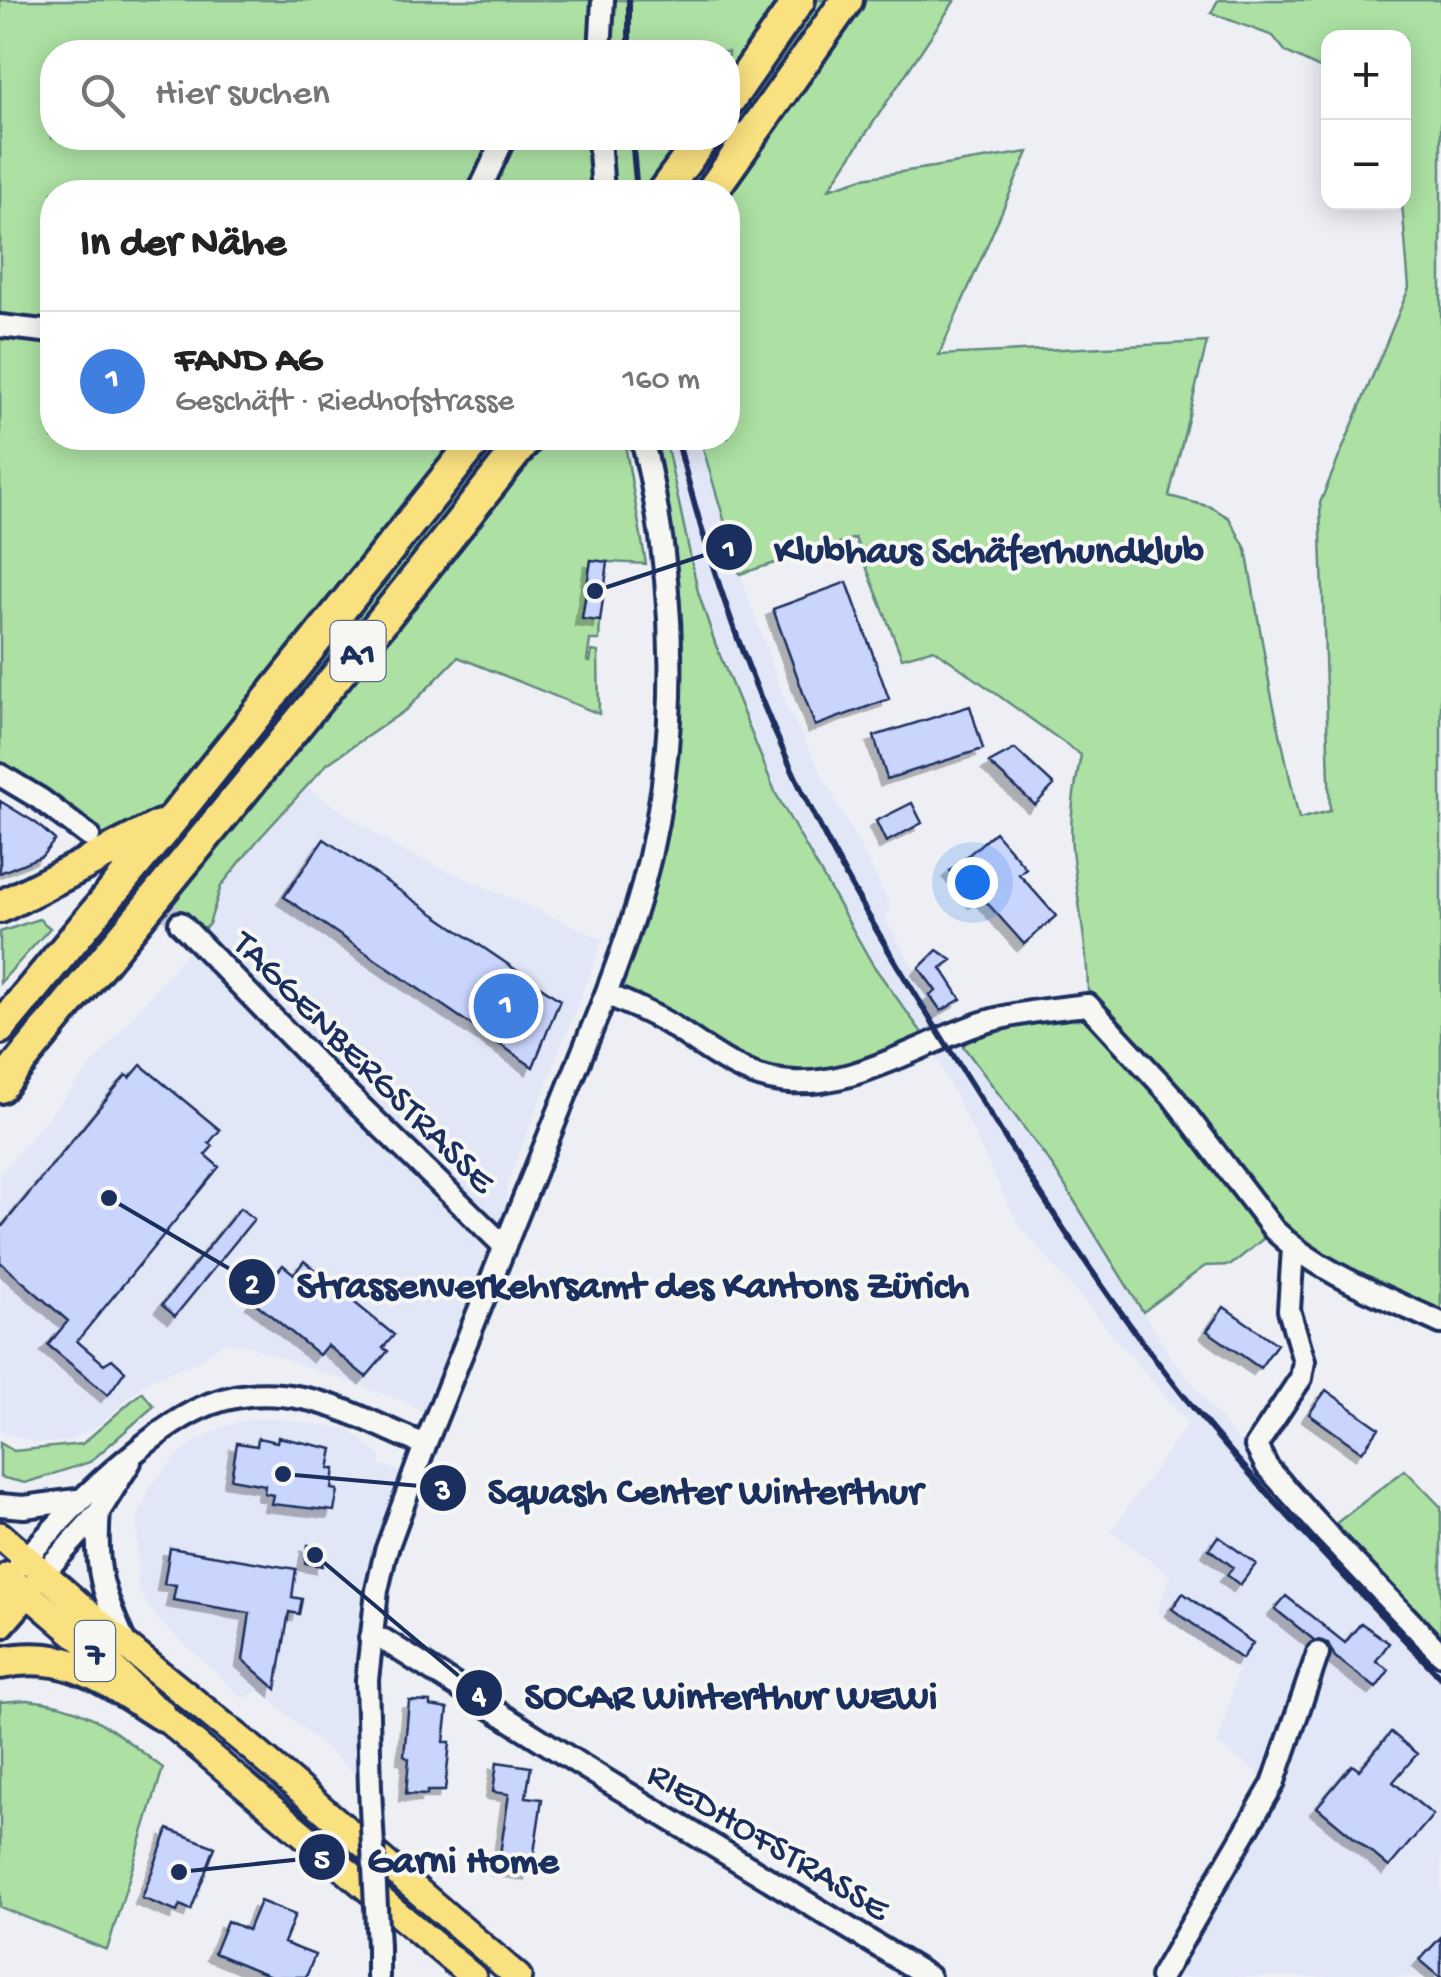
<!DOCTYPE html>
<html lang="de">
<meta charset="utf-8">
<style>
body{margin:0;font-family:"Gochi Hand",sans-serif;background:#f6f6f6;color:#222}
.controls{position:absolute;right:30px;top:30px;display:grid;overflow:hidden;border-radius:20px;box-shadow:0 5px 25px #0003}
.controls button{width:90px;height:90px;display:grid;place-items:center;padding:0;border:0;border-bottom:2px solid #e0e0e0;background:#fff;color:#222;font:50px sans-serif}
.you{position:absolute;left:972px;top:882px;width:35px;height:35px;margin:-25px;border:8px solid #fff;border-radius:50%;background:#1a73e8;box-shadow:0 0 0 15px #1a73e833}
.badge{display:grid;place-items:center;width:65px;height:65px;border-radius:50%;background:#d1495b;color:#fff;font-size:32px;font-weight:700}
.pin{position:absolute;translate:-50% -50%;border:5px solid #fff;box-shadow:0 2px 10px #0006}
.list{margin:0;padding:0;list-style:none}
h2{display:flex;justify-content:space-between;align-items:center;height:130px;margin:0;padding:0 40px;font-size:42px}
h2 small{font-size:32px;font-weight:400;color:#767676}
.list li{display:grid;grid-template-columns:65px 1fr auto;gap:30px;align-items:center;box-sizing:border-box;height:140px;padding:0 40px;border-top:2px solid #e0e0e0}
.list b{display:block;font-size:38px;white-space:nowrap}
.list p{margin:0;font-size:32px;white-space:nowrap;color:#767676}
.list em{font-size:32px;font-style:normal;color:#767676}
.icon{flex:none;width:55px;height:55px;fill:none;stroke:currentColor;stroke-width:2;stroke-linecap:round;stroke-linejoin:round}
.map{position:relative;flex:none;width:1441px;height:1977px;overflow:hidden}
.search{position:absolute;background:#fff;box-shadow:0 5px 25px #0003;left:40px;top:40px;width:700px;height:110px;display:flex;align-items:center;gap:25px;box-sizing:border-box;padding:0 35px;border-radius:40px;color:#767676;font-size:38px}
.panel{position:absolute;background:#fff;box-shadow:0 5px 25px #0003;left:40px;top:180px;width:700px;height:270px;border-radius:40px}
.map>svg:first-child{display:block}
.built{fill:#e2e7f7}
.green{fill:#ace1a3;stroke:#648880;stroke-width:2.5;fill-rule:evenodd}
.building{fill:#cad5fd;stroke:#1b2f5e;stroke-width:2.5;filter:url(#shadow)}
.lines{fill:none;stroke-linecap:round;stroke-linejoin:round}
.minor-tunnel{stroke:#c3c9d6;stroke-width:20;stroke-dasharray:20 10;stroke-linecap:butt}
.minor-casing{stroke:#1b2f5e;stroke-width:28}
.major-casing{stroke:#1b2f5e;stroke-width:32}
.highway-casing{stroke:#1b2f5e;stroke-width:38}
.minor{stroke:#f6f6f2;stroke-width:20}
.major{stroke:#fae180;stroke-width:25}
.highway{stroke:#fae180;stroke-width:30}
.rail{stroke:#1b2f5e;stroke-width:6}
.minor-bridge-casing{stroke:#1b2f5e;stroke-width:28;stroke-linecap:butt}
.minor-bridge{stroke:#f6f6f2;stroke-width:20}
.labels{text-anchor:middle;stroke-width:8;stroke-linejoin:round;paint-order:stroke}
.shield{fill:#f6f6f2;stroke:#5d6b8a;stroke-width:2.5}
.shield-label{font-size:35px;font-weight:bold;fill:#1b2f5e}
.street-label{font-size:38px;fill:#1b2f5e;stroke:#f6f6f2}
.leader{fill:none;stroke:#1b2f5e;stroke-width:4}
.callout-dot{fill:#1b2f5e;stroke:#f6f6f2;stroke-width:4}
.mark-label{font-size:30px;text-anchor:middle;font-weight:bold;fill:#fff}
.callout-label{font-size:40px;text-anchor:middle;font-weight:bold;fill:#1b2f5e;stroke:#f6f6f2;stroke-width:8;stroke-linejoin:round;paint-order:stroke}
</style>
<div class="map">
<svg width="1441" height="1977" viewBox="0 0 1441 1977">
<defs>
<filter id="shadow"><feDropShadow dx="-7" dy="7" stdDeviation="0" flood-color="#0004"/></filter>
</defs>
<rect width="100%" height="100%" fill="#edeff4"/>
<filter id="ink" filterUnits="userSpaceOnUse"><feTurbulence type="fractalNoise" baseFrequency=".01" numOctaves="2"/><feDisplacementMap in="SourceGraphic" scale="20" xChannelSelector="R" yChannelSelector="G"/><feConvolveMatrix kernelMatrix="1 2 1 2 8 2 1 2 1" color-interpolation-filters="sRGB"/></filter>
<g filter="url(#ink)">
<path class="built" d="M 666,438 L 700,438 L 744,586 L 788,709 L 891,906 L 886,920 L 929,994 L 950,1026 L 962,1020 L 972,1036 L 963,1047 L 1054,1168 L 1172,1358 L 1243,1447 L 1256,1446 L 1441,1654 L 1441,1977 L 1172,1977 L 1273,1784 L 1218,1744 L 1238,1670 L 1157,1612 L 1170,1576 L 1111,1531 L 1188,1423 L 1018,1224 L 930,1044 L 873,965 L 776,794 L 715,643 L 698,592 Z
M 308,788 L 397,848 L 603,939 L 507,1185 L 504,1246 L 435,1419 L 406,1402 L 248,1346 L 224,1342 L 199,1361 L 147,1381 L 98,1425 L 67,1442 L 35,1443 L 0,1431 L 0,1174 L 210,925 L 222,886 L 256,841 Z
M 250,1419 L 278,1419 L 349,1429 L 382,1457 L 380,1464 L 413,1475 L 377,1590 L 370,1787 L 259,1690 L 244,1699 L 158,1620 L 138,1590 L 137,1520 L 150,1487 L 176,1457 L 197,1440 L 223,1427 Z"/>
<path class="green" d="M 0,0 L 955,0 L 829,189 L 863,178 L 1028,152 L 939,355 L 1207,342 L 1169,496 L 1211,507 L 1229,518 L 1246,549 L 1271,693 L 1299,819 L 1330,811 L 1320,503 L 1409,288 L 1402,203 L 1404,38 L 1328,38 L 1328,72 L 1286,52 L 1273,36 L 1211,13 L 1218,0 L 1441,0 L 1441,1323 L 1274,1230 L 1231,1265 L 1205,1266 L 1143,1312 L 1054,1168 L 963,1046 L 972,1036 L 967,1029 L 1088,1004 C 1089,951 1077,901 1072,848 C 1069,817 1075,785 1081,755 L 934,649 L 902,658 L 855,538 L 740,574 L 700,438 L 728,438 L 728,192 L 52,192 L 52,438 L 641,438 L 626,450 L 646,564 L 591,561 L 582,618 L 600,621 L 599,640 L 590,640 L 587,661 L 590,662 L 592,651 L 598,652 L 599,714 L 458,657 L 407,709 L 327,764 L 257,841 L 221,886 L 209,924 L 196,939 L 126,869 L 0,775 ZM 52,52 L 728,52 L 728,138 L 52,138 Z
M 656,438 L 665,438 L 698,592 L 715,643 L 776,794 L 873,965 L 930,1044 L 835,1078 L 769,1079 L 606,994 L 650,853 C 673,832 672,798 676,767 C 690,655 680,548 656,438 Z
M 39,919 L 50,928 L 0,983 L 0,932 Z
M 142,1392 L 154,1406 L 90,1462 L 25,1483 L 0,1477 L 0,1443 L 14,1451 L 82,1444 Z
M 1405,1470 L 1441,1507 L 1441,1654 L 1325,1532 Z
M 27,1700 C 90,1705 114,1732 163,1768 L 107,1950 L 0,1907 L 0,1702 Z"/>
<path class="building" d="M 591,560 L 608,562 L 600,621 L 582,619 Z
M 847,582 L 889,699 L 815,726 L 773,609 Z
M 970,706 L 983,749 L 887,779 L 874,736 Z
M 1015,749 L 1054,785 L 1035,805 L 989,763 Z
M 0,801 L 36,823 L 55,840 L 42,856 L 0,873 Z
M 912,803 L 922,823 L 886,842 L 876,821 Z
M 995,832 L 1026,868 L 1019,874 L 1056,916 L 1024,944 L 981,896 L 976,901 L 950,871 Z
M 324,839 L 560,1000 L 533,1067 L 284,897 Z
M 937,950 L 952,960 L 941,968 L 961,999 L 941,1011 L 930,995 L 936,991 L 919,968 Z
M 141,1065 L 220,1130 L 209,1143 L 213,1146 L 205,1155 L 219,1167 L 77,1341 L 104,1364 L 112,1359 L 125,1371 L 108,1395 L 48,1345 L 68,1321 L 0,1262 L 0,1229 L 126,1075 L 130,1078 Z
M 240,1208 L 254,1219 L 175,1316 L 162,1305 Z
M 304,1261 L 394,1335 L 383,1348 L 388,1351 L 366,1377 L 327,1345 L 319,1355 L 253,1301 L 283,1265 L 294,1274 Z
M 1224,1307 L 1277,1344 L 1260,1368 L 1207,1331 Z
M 1326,1390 L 1379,1428 L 1362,1452 L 1309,1414 Z
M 278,1437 L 333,1449 L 329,1469 L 335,1469 L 332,1489 L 338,1490 L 334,1511 L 271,1504 L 273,1495 L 264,1493 L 265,1485 L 231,1479 L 237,1443 L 257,1446 L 258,1438 L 277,1442 Z
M 1218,1536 L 1256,1564 L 1240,1585 L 1227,1575 L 1233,1567 L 1209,1549 Z
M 308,1545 L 325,1548 L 322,1566 L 305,1563 Z
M 170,1548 L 296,1569 L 292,1597 L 302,1599 L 299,1614 L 289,1612 L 276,1689 L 243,1660 L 250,1613 L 173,1600 L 176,1585 L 164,1584 Z
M 1183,1593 L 1253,1643 L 1242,1659 L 1172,1609 Z
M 1286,1596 L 1345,1643 L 1361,1623 L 1389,1643 L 1376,1661 L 1389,1670 L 1376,1688 L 1335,1657 L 1328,1643 L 1314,1640 L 1275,1609 Z
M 409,1701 L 430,1702 L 430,1706 L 448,1709 L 444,1742 L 450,1742 L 445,1791 L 427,1791 L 427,1795 L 406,1794 L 409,1759 L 404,1756 Z
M 1391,1732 L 1417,1754 L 1393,1782 L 1433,1815 L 1389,1867 L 1317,1807 L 1352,1765 L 1359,1770 Z
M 497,1762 L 531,1767 L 526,1797 L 542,1799 L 531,1873 L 498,1868 L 509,1794 L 493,1792 Z
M 168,1829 L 215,1847 L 191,1910 L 180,1905 L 177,1912 L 142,1898 Z
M 260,1901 L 295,1915 L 284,1943 L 315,1955 L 306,1977 L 273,1977 L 214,1953 L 227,1921 L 248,1930 Z
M 1441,1937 L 1441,1977 L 1440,1977 L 1420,1960 Z"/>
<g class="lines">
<path class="minor-tunnel" d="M 120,864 L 180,923"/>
<g class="minor-casing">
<path id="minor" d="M 600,52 L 603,0
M 599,138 L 603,192
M 479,192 L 504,138
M 0,326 L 52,332
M 0,775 L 40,799 L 89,836
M 180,923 L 328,1075 L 504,1246
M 606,994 C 627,1003 649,1012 669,1024 C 701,1044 731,1070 770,1079 C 843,1096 915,1045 982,1023 C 1017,1012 1053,1009 1088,1005 L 1172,1096 L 1274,1230 C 1320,1274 1385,1297 1441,1323
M 1293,1248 L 1289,1310 L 1304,1361 L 1301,1378 L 1256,1446 L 1267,1467 L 1325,1532 L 1441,1654
M 0,1505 L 24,1507 L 77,1500
M 99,1512 C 94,1570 103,1592 126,1645
M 19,1566 C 57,1524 90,1488 134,1453 C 188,1409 229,1384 302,1398 C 344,1406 385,1429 425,1445
M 34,1584 L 99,1512 L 130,1462
M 370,1638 L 384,1640 L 576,1762 L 929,1977
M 370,1788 L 367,1680 L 377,1590 L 386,1551 L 425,1445 L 606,994 C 619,960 631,927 641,892 C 682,745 678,586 642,438
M 378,1947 L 378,1977
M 1161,1977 L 1273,1784 L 1318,1653"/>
</g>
<g class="major-casing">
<path id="major" d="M 0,1535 L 126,1646 L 248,1745 L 518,1977
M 12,1580 L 103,1658 L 160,1714 L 473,1977"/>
</g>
<g class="highway-casing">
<path id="highway" d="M 728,102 L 799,0
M 663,192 L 703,138
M 711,192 L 847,0
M 0,907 L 160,826
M 0,1028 L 172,820 L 478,438
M 0,1087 L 386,616 L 527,438
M 0,1587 L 9,1578
M 0,1622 L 26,1592
M 0,1663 C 68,1648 106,1680 160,1714"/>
</g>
<use href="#minor" class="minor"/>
<use href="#major" class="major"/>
<use href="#highway" class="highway"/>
<path class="rail" d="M 629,52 L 629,0
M 632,138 L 637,192
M 677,438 C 710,572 756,703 820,827 C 868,921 925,1011 981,1100 C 1048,1207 1116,1313 1196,1411 C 1273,1504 1358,1590 1441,1678"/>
<g class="minor-bridge-casing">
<path id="minor-bridge" d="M 370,1788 L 378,1947"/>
</g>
<use href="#minor-bridge" class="minor-bridge"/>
</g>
</g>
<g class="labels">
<g class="shield">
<rect x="330.5" y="621" width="55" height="60" rx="8"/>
<rect x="75" y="1621" width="40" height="60" rx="8"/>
</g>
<g class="shield-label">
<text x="358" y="663">A1</text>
<text x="95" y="1663">7</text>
</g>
<g class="street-label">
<text transform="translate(366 1060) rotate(45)" y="13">TAGGENBERGSTRASSE</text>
<text transform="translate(770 1839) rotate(31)" y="13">RIEDHOFSTRASSE</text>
</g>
</g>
<path class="leader" d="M595 591L729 547M109 1198L252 1282M283 1474L443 1488M315 1555L479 1693M179 1872L322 1857"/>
<g class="callout-dot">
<circle cx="595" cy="591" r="10"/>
<circle cx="109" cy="1198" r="10"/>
<circle cx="283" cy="1474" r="10"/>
<circle cx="315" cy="1555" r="10"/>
<circle cx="179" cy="1872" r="10"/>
<circle cx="729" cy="547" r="25"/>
<circle cx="252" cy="1282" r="25"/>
<circle cx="443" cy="1488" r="25"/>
<circle cx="479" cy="1693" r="25"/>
<circle cx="322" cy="1857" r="25"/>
</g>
<g class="mark-label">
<text x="729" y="557">1</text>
<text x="252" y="1293">2</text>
<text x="443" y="1499">3</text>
<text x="479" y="1704">4</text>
<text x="322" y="1868">5</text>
</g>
<g class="callout-label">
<text x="989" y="561">Klubhaus Schäferhundklub</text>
<text x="633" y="1296">Strassenverkehrsamt des Kantons Zürich</text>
<text x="705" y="1502">Squash Center Winterthur</text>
<text x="731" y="1707">SOCAR Winterthur WEWi</text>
<text x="463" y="1871">Garni Home</text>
</g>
</svg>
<div class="controls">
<button>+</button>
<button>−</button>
</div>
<div class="you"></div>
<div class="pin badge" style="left:506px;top:1006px;background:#3f7fe0">1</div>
<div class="search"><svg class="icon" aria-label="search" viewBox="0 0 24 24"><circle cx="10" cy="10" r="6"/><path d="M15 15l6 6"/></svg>Hier suchen</div>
<section class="panel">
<h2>In der Nähe<small></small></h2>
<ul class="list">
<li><span class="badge" style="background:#3f7fe0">1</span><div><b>FAND AG</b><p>Geschäft · Riedhofstrasse</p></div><em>160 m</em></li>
</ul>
</section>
</div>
